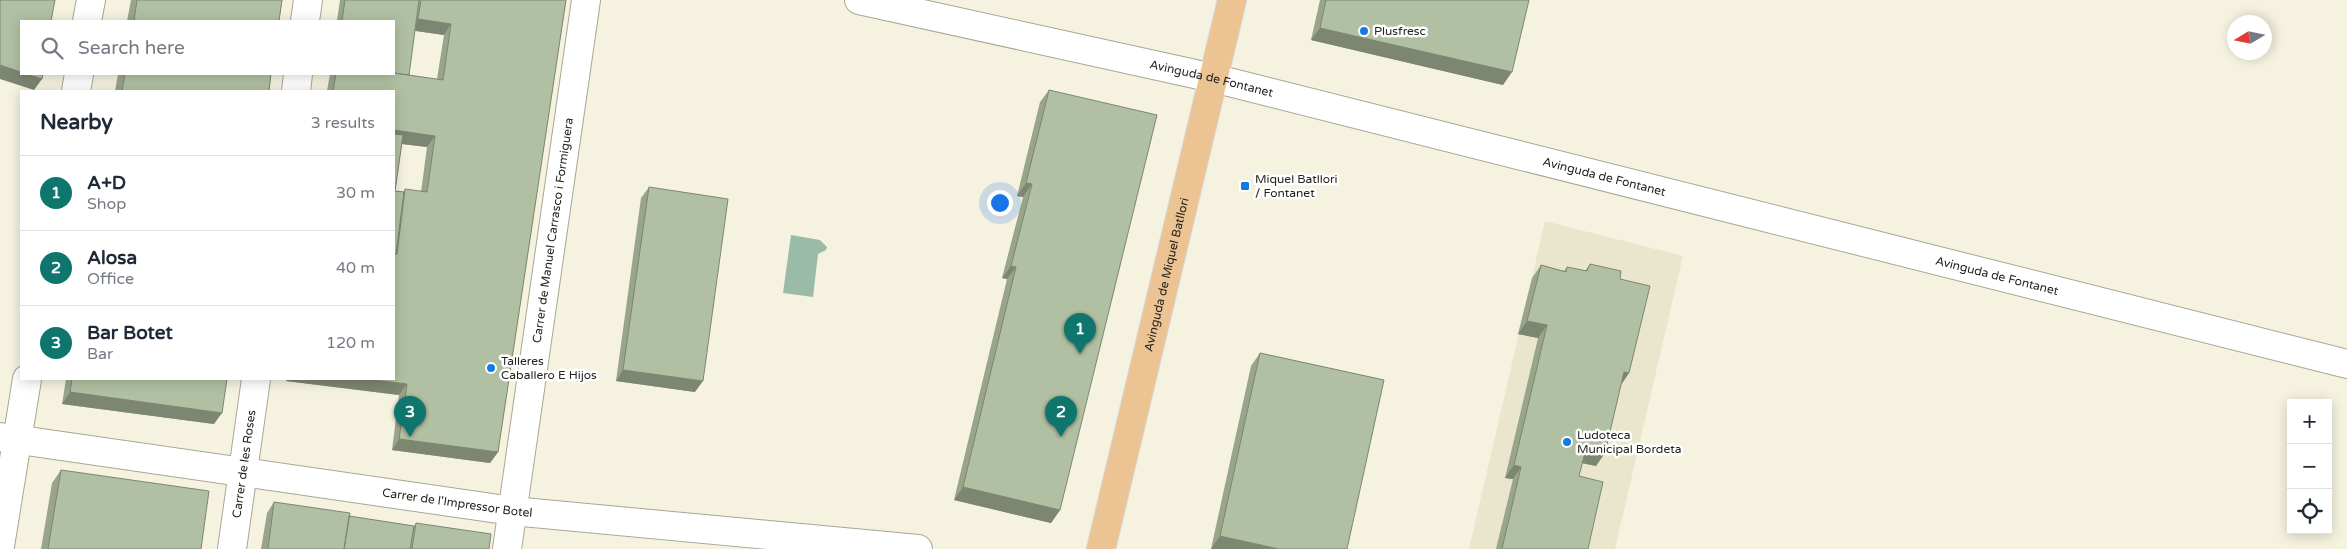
<!DOCTYPE html>
<meta charset="utf-8">
<style>
body{margin:0;font-family:"Varela Round",sans-serif;background:#f6f6f7;color:#1f2937}
.controls{position:absolute;right:15px;bottom:15px;display:grid;overflow:hidden;border-radius:0px;box-shadow:0 2px 12px #0003}
.controls button{width:45px;height:45px;display:grid;place-items:center;padding:0;border:0;border-bottom:1px solid #e0e1e3;background:#fff;color:#1f2937;font:25px sans-serif}
.compass{position:absolute;left:2227px;top:15px;width:45px;height:45px;border-radius:50%;background:#fff;box-shadow:0 2px 12px #0003;rotate:260deg}
.you{position:absolute;left:999px;top:202px;width:18px;height:18px;margin:-12px;border:4px solid #fff;border-radius:50%;background:#1a73e8;box-shadow:0 0 0 8px #1a73e833}
.badge{display:grid;place-items:center;width:32px;height:32px;border-radius:50%;background:#0f766e;color:#fff;font-size:16px;font-weight:700}
.pin{position:absolute;translate:-50% -41px;filter:drop-shadow(0 1px 2px #0008)}
.pin::after{content:'';position:absolute;top:26px;width:18px;height:15px;background:inherit;clip-path:polygon(0 0,100% 0,50% 100%)}
.list{margin:0;padding:0;list-style:none}
h2{display:flex;justify-content:space-between;align-items:center;height:65px;margin:0;padding:0 20px;font-size:21px}
h2 small{font-size:16px;font-weight:400;color:#747a83}
.list li{display:grid;grid-template-columns:32px 1fr auto;gap:15px;align-items:center;box-sizing:border-box;height:75px;padding:0 20px;border-top:1px solid #e0e1e3}
.list b{display:block;font-size:19px;white-space:nowrap}
.list p{margin:0;font-size:16px;white-space:nowrap;color:#747a83}
.list em{font-size:16px;font-style:normal;color:#747a83}
.icon{flex:none;width:28px;height:28px;fill:none;stroke:currentColor;stroke-width:2;stroke-linecap:round;stroke-linejoin:round}
.map{position:relative;flex:none;width:2347px;height:549px;overflow:hidden}
.search{position:absolute;background:#fff;box-shadow:0 2px 12px #0003;left:20px;top:20px;width:375px;height:55px;display:flex;align-items:center;gap:12px;box-sizing:border-box;padding:0 18px;border-radius:0px;color:#747a83;font-size:19px}
.panel{position:absolute;background:#fff;box-shadow:0 2px 12px #0003;left:20px;top:90px;width:375px;height:290px;border-radius:0px}
.map>svg:first-child{display:block}
.built{fill:#eae6cd}
.water{fill:#99bba8}
.lines{fill:none;stroke-linecap:round;stroke-linejoin:round}
.minor-casing{stroke:#a9a696;stroke-width:30}
.major-casing{stroke:#d8d7d6;stroke-width:30}
.minor{stroke:#fff;stroke-width:28}
.major{stroke:#ecc392;stroke-width:28}
.wall{fill:#98a58b;fill-rule:evenodd}
.shaded-wall{fill:#7c8671}
.building{fill:#b1c0a2;stroke:#7c8671}
.poi-dot{fill:#1678e1;stroke:#fff;stroke-width:2}
.labels{text-anchor:middle;stroke-width:5;stroke-linejoin:round;paint-order:stroke}
.poi-label{font-size:12px;fill:#25231d;stroke:#fff;text-anchor:start}
.street-label{font-size:12px;fill:#25231d;stroke:#fff}
</style>
<div class="map">
<svg width="2347" height="549" viewBox="0 0 2347 549">
<rect width="100%" height="100%" fill="#f5f2e0"/>
<path class="built" d="M 1545,221 L 1683,256 L 1615,549 L 1469,549 Z"/>
<path class="water" d="M 791,235 L 820,240 L 827,247 L 826,250 L 818,254 L 813,297 L 783,293 Z"/>
<g class="lines">
<g class="minor-casing">
<g id="minor">
<path id="s1" d="M 859,0 L 1213,78 L 2347,364"/>
<path d="M 87,21 L 91,0"/>
<path d="M 305,21 L 308,0"/>
<path d="M 76,91 L 79,74"/>
<path d="M 296,91 L 298,74"/>
<path id="s2" d="M 0,437 L 512,511 L 918,549"/>
<path d="M 0,546 L 27,379"/>
<path id="s3" d="M 232,549 L 256,379"/>
<path id="s4" d="M 507,549 L 586,0"/>
</g>
</g>
<g class="major-casing">
<g id="major">
<path id="s5" d="M 1101,549 L 1232,0"/>
</g>
</g>
<use href="#minor" class="minor"/>
<use href="#major" class="major"/>
</g>
<path class="wall" d="M 131,0 L 282,0 L 279,21 L 127,21 Z
M 340,0 L 566,0 L 498,452 L 490,463 L 392,450 L 399,395 L 286,381 L 286,379 L 394,379 L 394,91 L 327,91 L 330,74 L 394,74 L 394,21 L 337,21 ZM 415,31 L 444,35 L 437,79 L 409,75 ZM 402,144 L 427,147 L 421,192 L 405,189 L 404,192 L 395,191 Z
M 1320,0 L 1529,0 L 1503,85 L 1311,40 Z
M 118,74 L 271,74 L 269,91 L 115,91 Z
M 1049,90 L 1060,510 L 1051,523 L 954,500 L 1007,279 L 1002,278 L 1023,197 L 1017,196 L 1040,102 Z
M 649,187 L 695,392 L 616,381 L 641,198 Z
M 1590,264 L 1620,279 L 1629,373 L 1621,385 L 1596,466 L 1582,463 L 1579,476 L 1588,549 L 1496,549 L 1513,479 L 1505,478 L 1538,338 L 1518,334 L 1532,278 L 1541,265 L 1564,271 L 1567,267 L 1585,271 Z
M 1260,353 L 1384,380 L 1211,549 L 1251,366 Z
M 66,379 L 227,379 L 214,424 L 62,404 Z
M 61,470 L 201,549 L 41,549 L 52,483 Z
M 274,502 L 349,516 L 414,526 L 416,523 L 489,549 L 261,549 L 267,513 Z"/>
<path class="shaded-wall" d="M 418,19 L 451,24 L 444,35 L 410,30 Z
M 1320,28 L 1512,72 L 1503,85 L 1311,40 Z
M 0,65 L 21,72 L 21,74 L 26,74 L 42,79 L 34,90 L 0,79 Z
M 394,130 L 435,136 L 427,147 L 394,143 Z
M 1026,183 L 1032,184 L 1023,197 L 1017,196 Z
M 1011,266 L 1016,267 L 1007,279 L 1002,278 Z
M 1527,321 L 1547,325 L 1538,338 L 1518,334 Z
M 623,370 L 703,381 L 695,392 L 616,381 Z
M 1624,372 L 1629,373 L 1620,386 Z
M 288,379 L 366,379 L 407,384 L 399,395 L 286,381 Z
M 70,392 L 222,413 L 214,424 L 62,404 Z
M 399,439 L 498,452 L 490,463 L 392,450 Z
M 1586,449 L 1605,453 L 1596,466 L 1577,462 Z
M 1514,465 L 1521,467 L 1513,479 L 1505,478 Z
M 963,487 L 1060,510 L 1051,523 L 954,500 Z
M 1220,536 L 1279,549 L 1211,549 Z"/>
<path class="building" d="M 0,0 L 55,0 L 51,21 L 21,21 L 21,72 L 0,65 Z
M 137,0 L 282,0 L 279,21 L 134,21 Z
M 345,0 L 419,0 L 409,75 L 394,73 L 394,21 L 342,21 Z
M 421,0 L 566,0 L 498,452 L 399,439 L 407,384 L 366,379 L 394,379 L 394,254 L 397,254 L 405,189 L 427,192 L 435,136 L 394,130 L 394,91 L 333,91 L 336,74 L 394,74 L 394,73 L 443,80 L 451,24 L 418,19 Z
M 1326,0 L 1529,0 L 1512,72 L 1320,28 Z
M 26,74 L 43,74 L 42,79 Z
M 125,74 L 271,74 L 269,91 L 122,91 Z
M 1049,90 L 1157,115 L 1060,510 L 963,487 L 1016,267 L 1011,266 L 1032,184 L 1026,183 Z
M 394,134 L 403,135 L 395,191 L 404,192 L 396,254 L 394,254 Z
M 649,187 L 728,199 L 703,381 L 623,370 Z
M 1590,264 L 1621,271 L 1620,279 L 1650,286 L 1629,373 L 1624,372 L 1605,453 L 1586,449 L 1579,476 L 1603,482 L 1588,549 L 1502,549 L 1521,467 L 1514,465 L 1547,325 L 1527,321 L 1541,265 L 1566,272 L 1567,267 L 1587,271 Z
M 1260,353 L 1384,380 L 1347,549 L 1279,549 L 1220,536 Z
M 72,379 L 227,379 L 222,413 L 70,392 Z
M 61,470 L 209,491 L 201,549 L 48,549 Z
M 274,502 L 350,513 L 344,549 L 268,549 Z
M 349,516 L 414,526 L 410,549 L 344,549 Z
M 416,523 L 491,534 L 489,549 L 412,549 Z"/>
<g class="poi-dot">
<circle cx="1364" cy="31" r="5"/>
<rect x="1240" y="181" width="10" height="10" rx="2.5"/>
<circle cx="491" cy="368" r="5"/>
<circle cx="1567" cy="442" r="5"/>
</g>
<g class="labels">
<g class="poi-label">
<text x="1374" y="35">Plusfresc</text>
<text x="1255" y="183">Miquel Batllori<tspan x="1255" dy="14">/ Fontanet</tspan></text>
<text x="501" y="365">Talleres<tspan x="501" dy="14">Caballero E Hijos</tspan></text>
<text x="1577" y="439">Ludoteca<tspan x="1577" dy="14">Municipal Bordeta</tspan></text>
</g>
<g class="street-label">
<text dy="4" stroke="none"><textPath href="#s1" startOffset="361">Avinguda de Fontanet</textPath></text>
<text dy="4" stroke="none"><textPath href="#s1" startOffset="766">Avinguda de Fontanet</textPath></text>
<text dy="4" stroke="none"><textPath href="#s4" startOffset="322">Carrer de Manuel Carrasco i Formiguera</textPath></text>
<text dy="4" stroke="none"><textPath href="#s5" startOffset="282">Avinguda de Miquel Batllori</textPath></text>
<text dy="4" stroke="none"><textPath href="#s1" startOffset="1171">Avinguda de Fontanet</textPath></text>
<text dy="4" stroke="none"><textPath href="#s3" startOffset="86">Carrer de les Roses</textPath></text>
<text dy="4" stroke="none"><textPath href="#s2" startOffset="462">Carrer de l'Impressor Botel</textPath></text>
</g>
</g>
</svg>
<div class="controls">
<button>+</button>
<button>−</button>
<button><svg class="icon" aria-label="locate" viewBox="0 0 24 24"><circle cx="12" cy="12" r="6"/><path d="M12 2v4M12 18v4M2 12h4M18 12h4"/></svg></button>
</div>
<svg class="compass" viewBox="-18 -18 36 36"><path d="M0-13l5 13h-10z" fill="#e53935"/><path d="M0 13l5-13h-10z" fill="#747a83"/></svg>
<div class="you"></div>
<div class="pin badge" style="left:1080px;top:354px">1</div>
<div class="pin badge" style="left:1061px;top:437px">2</div>
<div class="pin badge" style="left:410px;top:437px">3</div>
<div class="search"><svg class="icon" aria-label="search" viewBox="0 0 24 24"><circle cx="10" cy="10" r="6"/><path d="M15 15l6 6"/></svg>Search here</div>
<section class="panel">
<h2>Nearby<small>3 results</small></h2>
<ul class="list">
<li><span class="badge">1</span><div><b>A+D</b><p>Shop</p></div><em>30 m</em></li>
<li><span class="badge">2</span><div><b>Alosa</b><p>Office</p></div><em>40 m</em></li>
<li><span class="badge">3</span><div><b>Bar Botet</b><p>Bar</p></div><em>120 m</em></li>
</ul>
</section>
</div>
